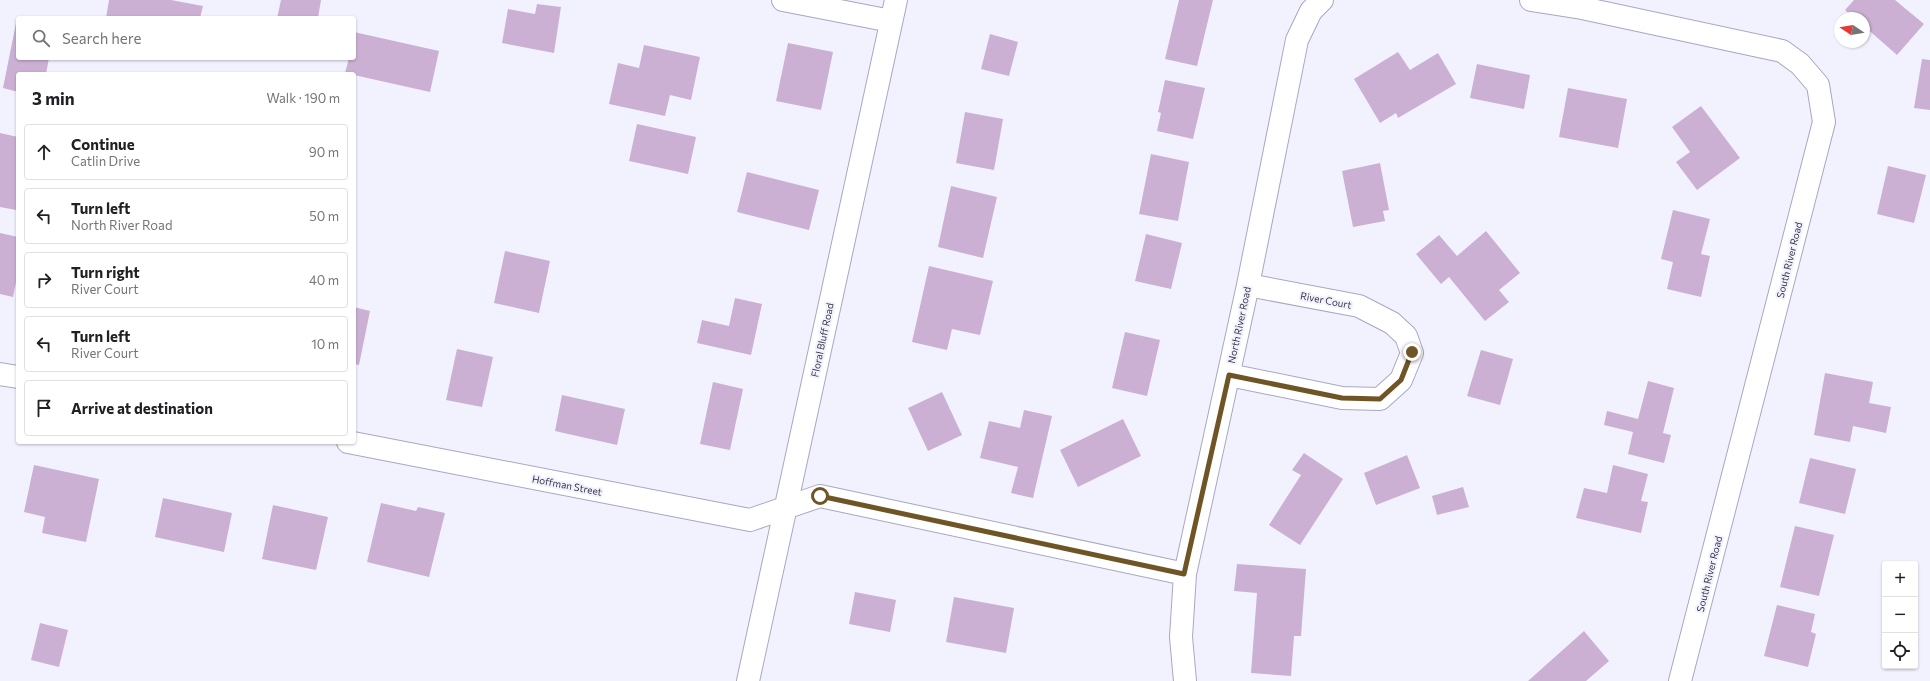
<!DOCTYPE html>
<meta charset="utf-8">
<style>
body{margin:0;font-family:Commissioner,sans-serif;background:#f2f2f2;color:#202124}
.controls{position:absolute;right:12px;bottom:12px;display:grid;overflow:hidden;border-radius:4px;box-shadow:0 1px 3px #0004}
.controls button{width:36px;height:36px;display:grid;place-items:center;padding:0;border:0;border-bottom:1px solid #e0e0e0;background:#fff;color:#202124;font:20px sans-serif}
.compass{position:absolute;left:1834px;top:12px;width:36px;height:36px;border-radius:50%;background:#fff;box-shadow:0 1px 3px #0004;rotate:282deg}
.stop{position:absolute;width:12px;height:12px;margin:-9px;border:3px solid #6f5526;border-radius:50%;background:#fff}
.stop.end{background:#6f5526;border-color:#fff;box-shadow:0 1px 4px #0008}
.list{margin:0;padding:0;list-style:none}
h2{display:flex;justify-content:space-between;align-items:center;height:52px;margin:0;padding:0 16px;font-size:17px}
h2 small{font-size:13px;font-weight:400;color:#757577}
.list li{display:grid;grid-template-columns:26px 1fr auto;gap:12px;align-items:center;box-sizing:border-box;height:56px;margin:0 8px 8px;padding:0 8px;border:1px solid #e0e0e0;border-radius:4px}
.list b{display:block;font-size:15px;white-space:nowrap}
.list p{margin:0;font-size:13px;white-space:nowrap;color:#757577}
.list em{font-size:13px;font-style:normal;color:#757577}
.icon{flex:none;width:22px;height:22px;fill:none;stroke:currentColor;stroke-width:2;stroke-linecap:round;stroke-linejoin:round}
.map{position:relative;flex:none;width:1930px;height:681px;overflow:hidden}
.search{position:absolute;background:#fff;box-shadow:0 1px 3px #0004;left:16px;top:16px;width:340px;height:44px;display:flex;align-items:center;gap:10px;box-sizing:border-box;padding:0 14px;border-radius:4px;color:#757577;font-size:15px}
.panel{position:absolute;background:#fff;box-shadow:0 1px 3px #0004;left:16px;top:72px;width:340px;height:372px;border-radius:4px}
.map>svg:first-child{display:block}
.building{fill:#cbb0d4}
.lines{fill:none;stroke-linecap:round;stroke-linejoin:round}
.minor-casing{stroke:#a8a7c4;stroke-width:24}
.minor{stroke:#fff;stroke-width:22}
.route{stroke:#6f5526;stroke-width:5}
.labels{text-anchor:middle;stroke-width:4;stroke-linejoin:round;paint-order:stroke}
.street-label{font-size:10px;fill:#383744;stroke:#f2f2ff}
</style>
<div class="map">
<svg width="1930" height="681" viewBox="0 0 1930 681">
<rect width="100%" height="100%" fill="#f2f2ff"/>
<path class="building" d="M 109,0 L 171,0 L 203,6 L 200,18 L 106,18 Z
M 281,0 L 321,0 L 318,18 L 277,18 Z
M 1179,0 L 1213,0 L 1197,66 L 1165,59 Z
M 1854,0 L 1895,0 L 1924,24 L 1897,55 L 1864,26 L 1864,18 L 1854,18 L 1845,10 Z
M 537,4 L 561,7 L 554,53 L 502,43 L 508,9 L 535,14 Z
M 16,23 L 18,23 L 18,58 L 49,58 L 46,74 L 18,74 L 18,92 L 3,88 Z
M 354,32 L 439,51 L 430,92 L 345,73 L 349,58 L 354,58 Z
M 990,34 L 1018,42 L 1009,76 L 981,69 Z
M 788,43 L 833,52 L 821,110 L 776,101 Z
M 644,45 L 700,57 L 691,100 L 670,95 L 665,116 L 609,104 L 618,63 L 639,68 Z
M 1398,52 L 1410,70 L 1438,53 L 1456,84 L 1398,118 L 1396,113 L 1380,123 L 1354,79 Z
M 1922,59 L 1930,60 L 1930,110 L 1914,108 Z
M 1477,64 L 1530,75 L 1524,109 L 1470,98 Z
M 1165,80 L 1205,88 L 1193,139 L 1157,131 L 1161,113 L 1158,112 Z
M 1568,88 L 1627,99 L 1618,148 L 1559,137 Z
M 1701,106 L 1740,158 L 1697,190 L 1676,162 L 1690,152 L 1672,127 Z
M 965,112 L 1003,119 L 994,170 L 956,163 Z
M 637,124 L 696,137 L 688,174 L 629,161 Z
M 0,133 L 18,137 L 18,201 L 16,210 L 0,207 Z
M 1151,154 L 1189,162 L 1178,221 L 1139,214 Z
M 1380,163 L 1389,210 L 1383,211 L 1385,221 L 1353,227 L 1342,171 Z
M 1888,166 L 1926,175 L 1914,223 L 1877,214 Z
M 747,172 L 819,190 L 809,230 L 737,212 Z
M 951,186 L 997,197 L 983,258 L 938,247 Z
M 1673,210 L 1710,219 L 1701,254 L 1710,256 L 1701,297 L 1667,289 L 1673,262 L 1661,259 Z
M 1486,231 L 1520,273 L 1499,290 L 1509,302 L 1485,321 L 1449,277 L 1441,284 L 1416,254 L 1439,235 L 1457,256 Z
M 0,233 L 18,237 L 18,272 L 13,297 L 0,294 Z
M 1146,234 L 1182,243 L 1171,289 L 1135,281 Z
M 505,251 L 550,261 L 539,313 L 494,303 Z
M 929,266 L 993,281 L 980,335 L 952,329 L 947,350 L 912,342 Z
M 735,298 L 762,304 L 751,355 L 697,343 L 702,320 L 729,326 Z
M 354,307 L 370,311 L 359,365 L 354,364 Z
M 1125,332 L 1160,340 L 1147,396 L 1112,388 Z
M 457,349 L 493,357 L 482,407 L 446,400 Z
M 1481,350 L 1513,359 L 1500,405 L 1467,396 Z
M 1825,373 L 1873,382 L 1869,403 L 1891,407 L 1886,433 L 1853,426 L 1850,442 L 1814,435 Z
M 1648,381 L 1674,388 L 1663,433 L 1671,435 L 1664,463 L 1628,454 L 1633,432 L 1604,425 L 1607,411 L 1638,419 Z
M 713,382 L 743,389 L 730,450 L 700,444 Z
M 942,392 L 962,435 L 928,451 L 908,408 Z
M 562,395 L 625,409 L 617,445 L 555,431 Z
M 1024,410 L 1052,416 L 1033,498 L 1011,493 L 1018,467 L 980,458 L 989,421 L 1020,428 Z
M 1123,419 L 1141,456 L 1078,487 L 1060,450 Z
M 1304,453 L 1343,479 L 1300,545 L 1269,525 L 1301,475 L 1292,470 Z
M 1407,455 L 1420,488 L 1376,505 L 1364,473 Z
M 1810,458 L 1856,469 L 1845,514 L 1799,503 Z
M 34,465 L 99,479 L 86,542 L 42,533 L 45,517 L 24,512 Z
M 1613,465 L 1648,474 L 1641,501 L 1648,502 L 1641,533 L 1576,518 L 1584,488 L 1607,493 Z
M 1463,487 L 1469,507 L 1437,515 L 1432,496 Z
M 163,498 L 232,513 L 224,552 L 155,537 Z
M 381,503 L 416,511 L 418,507 L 445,513 L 429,577 L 367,562 Z
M 273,505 L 328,517 L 316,570 L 262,559 Z
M 1795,526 L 1834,535 L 1819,596 L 1780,587 Z
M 1237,564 L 1306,569 L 1301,636 L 1294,636 L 1291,676 L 1251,673 L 1257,593 L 1234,591 Z
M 855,592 L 896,600 L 890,632 L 849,624 Z
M 954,597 L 1014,608 L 1006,653 L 946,642 Z
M 1777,605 L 1815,614 L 1811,632 L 1816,634 L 1808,667 L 1764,656 Z
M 40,623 L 68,630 L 59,667 L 31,660 Z
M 1584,631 L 1609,661 L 1586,681 L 1528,681 Z"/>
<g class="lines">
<g class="minor-casing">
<path id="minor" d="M 783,0 L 891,21
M 1531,0 L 1582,8 L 1782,51 L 1800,64 L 1818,85 L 1824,122 L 1680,681
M 0,374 L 18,377
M 1229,375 L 1342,398 L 1380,399 L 1401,380 L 1412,353 L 1406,336 L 1392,323 L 1359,306 L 1248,285
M 348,442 L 750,520 L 820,496 L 1185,574
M 748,681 L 896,0
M 1185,681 L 1181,637 L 1185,574 L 1248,285 L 1297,40 L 1311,11 L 1322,0"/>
</g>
<use href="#minor" class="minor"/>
</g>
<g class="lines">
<path class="route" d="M 820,496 L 1184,574 L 1229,375 L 1342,398 L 1380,399 L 1401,380 L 1412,352"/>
</g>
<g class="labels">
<g class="street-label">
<text transform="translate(1789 260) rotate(-76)" y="4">South River Road</text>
<text transform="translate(1326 300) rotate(11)" y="4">River Court</text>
<text transform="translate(1239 325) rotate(-78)" y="4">North River Road</text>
<text transform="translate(822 340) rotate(-78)" y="4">Floral Bluff Road</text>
<text transform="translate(567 485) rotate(11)" y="4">Hoffman Street</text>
<text transform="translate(1709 574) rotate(-76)" y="4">South River Road</text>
</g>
</g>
</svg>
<div class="controls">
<button>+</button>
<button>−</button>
<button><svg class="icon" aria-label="locate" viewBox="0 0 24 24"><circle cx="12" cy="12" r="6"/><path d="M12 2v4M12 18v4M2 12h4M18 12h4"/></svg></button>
</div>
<svg class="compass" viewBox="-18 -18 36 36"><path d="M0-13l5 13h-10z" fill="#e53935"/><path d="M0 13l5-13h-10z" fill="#757577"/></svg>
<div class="stop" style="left:820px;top:496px"></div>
<div class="stop end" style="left:1412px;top:352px"></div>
<div class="search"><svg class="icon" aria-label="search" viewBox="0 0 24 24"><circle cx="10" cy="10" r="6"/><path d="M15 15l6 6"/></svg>Search here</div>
<section class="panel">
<h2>3 min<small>Walk · 190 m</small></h2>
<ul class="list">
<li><svg class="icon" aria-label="ahead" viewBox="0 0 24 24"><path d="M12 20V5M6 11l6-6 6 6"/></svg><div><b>Continue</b><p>Catlin Drive</p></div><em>90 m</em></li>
<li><svg class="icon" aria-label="left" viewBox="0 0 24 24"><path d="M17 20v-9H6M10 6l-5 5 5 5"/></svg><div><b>Turn left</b><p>North River Road</p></div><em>50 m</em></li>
<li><svg class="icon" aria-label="right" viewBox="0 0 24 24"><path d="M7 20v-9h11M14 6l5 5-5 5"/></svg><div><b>Turn right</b><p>River Court</p></div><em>40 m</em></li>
<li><svg class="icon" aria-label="left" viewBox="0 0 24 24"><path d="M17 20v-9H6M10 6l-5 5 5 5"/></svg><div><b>Turn left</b><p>River Court</p></div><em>10 m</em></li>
<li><svg class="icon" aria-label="arrive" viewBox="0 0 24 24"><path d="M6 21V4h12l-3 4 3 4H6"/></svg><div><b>Arrive at destination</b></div></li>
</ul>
</section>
</div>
